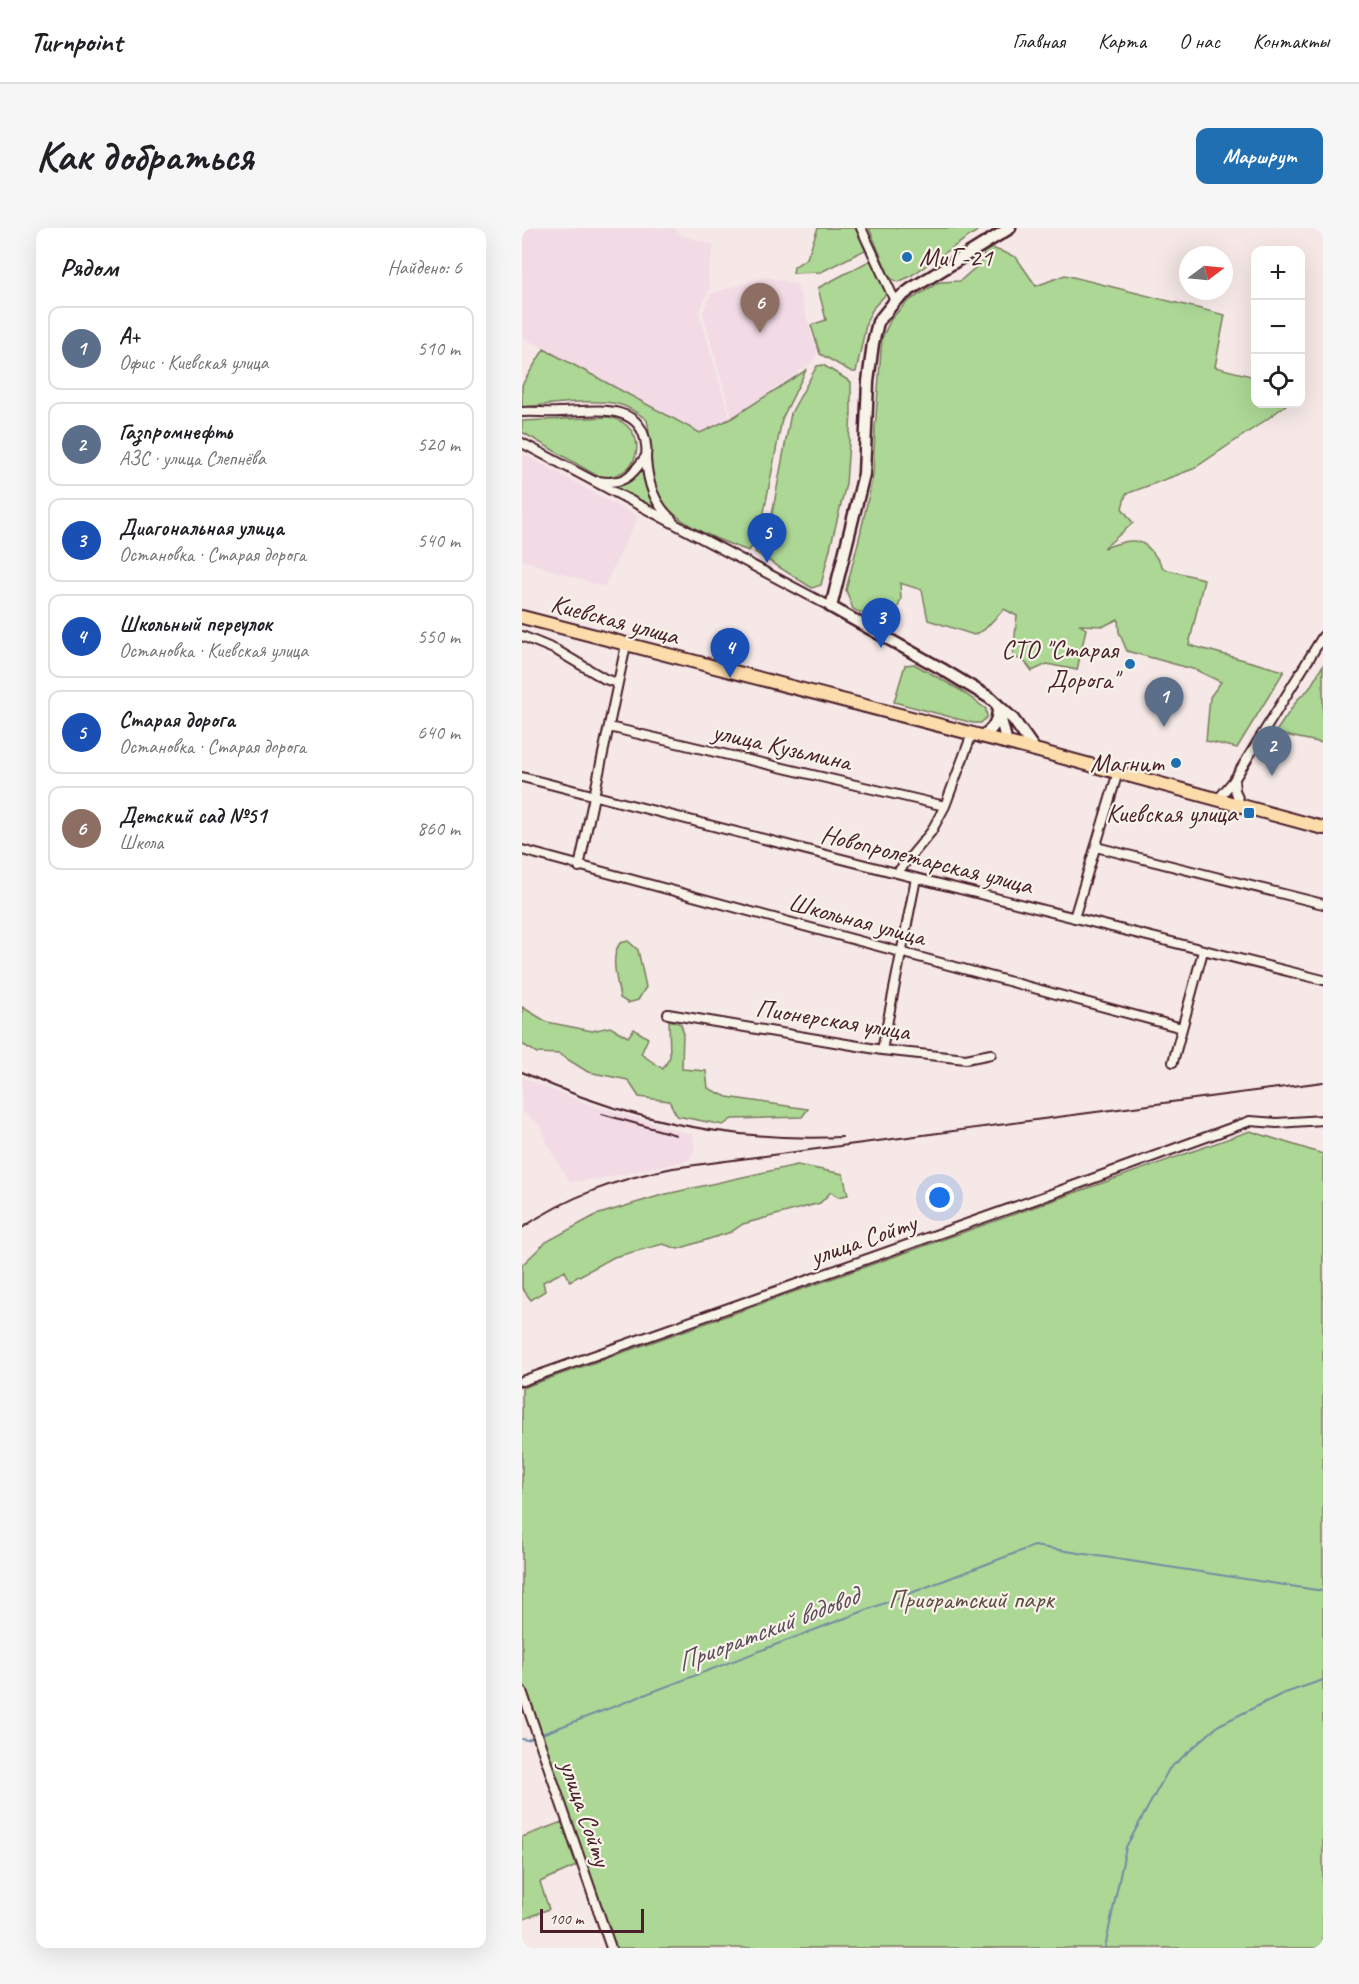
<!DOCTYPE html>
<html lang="ru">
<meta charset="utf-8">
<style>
body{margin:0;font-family:Caveat,sans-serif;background:#f6f6f6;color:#202124}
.controls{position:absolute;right:18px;top:18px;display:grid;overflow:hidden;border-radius:12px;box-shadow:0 6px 24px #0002}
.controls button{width:54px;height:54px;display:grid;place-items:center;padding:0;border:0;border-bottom:2px solid #e0e0e0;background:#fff;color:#202124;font:30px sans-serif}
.compass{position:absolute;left:657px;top:18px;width:54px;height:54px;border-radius:50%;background:#fff;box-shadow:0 6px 24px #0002;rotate:74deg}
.scale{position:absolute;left:18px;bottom:15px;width:104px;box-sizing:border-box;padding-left:6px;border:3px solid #4a1f2b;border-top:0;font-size:16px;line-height:21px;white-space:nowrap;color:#4a1f2b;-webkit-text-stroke:4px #f7f3e8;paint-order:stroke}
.you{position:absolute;left:418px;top:970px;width:21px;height:21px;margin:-15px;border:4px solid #fff;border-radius:50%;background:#1a73e8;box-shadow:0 0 0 9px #1a73e833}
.badge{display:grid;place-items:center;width:39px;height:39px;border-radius:50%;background:#1f6fb2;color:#fff;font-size:20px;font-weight:700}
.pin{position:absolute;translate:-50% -50px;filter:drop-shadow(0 2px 3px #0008)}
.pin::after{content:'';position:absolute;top:32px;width:21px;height:18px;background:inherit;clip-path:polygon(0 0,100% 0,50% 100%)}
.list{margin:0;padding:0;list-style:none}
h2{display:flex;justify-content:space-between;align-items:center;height:78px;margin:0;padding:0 24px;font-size:26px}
h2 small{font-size:20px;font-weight:400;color:#757577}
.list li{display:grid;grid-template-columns:39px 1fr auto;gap:18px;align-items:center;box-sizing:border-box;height:84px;margin:0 12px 12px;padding:0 12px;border:2px solid #e0e0e0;border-radius:12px}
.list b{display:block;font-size:22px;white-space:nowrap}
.list p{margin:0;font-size:20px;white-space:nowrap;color:#757577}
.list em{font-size:20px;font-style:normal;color:#757577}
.icon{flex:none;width:33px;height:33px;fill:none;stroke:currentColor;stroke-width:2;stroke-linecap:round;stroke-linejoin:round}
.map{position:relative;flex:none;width:801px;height:1720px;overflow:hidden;border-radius:12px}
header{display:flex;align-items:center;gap:36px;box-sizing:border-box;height:84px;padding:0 30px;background:#fff;border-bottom:2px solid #e0e0e0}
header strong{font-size:28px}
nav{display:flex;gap:33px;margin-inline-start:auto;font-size:21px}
.intro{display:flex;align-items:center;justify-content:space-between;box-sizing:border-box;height:144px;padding:0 36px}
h1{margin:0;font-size:42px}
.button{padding:15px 27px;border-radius:12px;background:#1f6fb2;color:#fff;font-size:21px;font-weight:700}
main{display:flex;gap:36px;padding:0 36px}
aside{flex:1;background:#fff;border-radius:12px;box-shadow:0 6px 24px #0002}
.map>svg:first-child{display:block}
.built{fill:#f2dbe5}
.green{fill:#acd795;stroke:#7b7b60;stroke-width:1.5}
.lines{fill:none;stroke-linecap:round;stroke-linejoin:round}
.stream{stroke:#758ca2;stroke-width:2}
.street-casing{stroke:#4a1f2b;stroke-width:12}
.secondary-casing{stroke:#4a1f2b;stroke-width:15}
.primary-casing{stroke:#4a1f2b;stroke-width:16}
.street{stroke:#f7f3e8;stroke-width:8}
.secondary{stroke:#f7f3e8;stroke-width:10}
.primary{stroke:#fddcac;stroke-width:12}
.rail{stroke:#4a1f2b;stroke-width:2}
.poi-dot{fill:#1f6fb2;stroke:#f7f3e8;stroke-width:2}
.labels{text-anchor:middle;stroke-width:4.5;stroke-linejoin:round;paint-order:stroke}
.poi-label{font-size:26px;fill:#4a1f2b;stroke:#f7f3e8;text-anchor:end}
.street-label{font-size:26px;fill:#4a1f2b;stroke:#f7f3e8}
.park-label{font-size:26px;fill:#624d46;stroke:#f7f3e8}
.water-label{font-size:27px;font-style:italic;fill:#5c4c5d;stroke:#f7f3e8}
</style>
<header>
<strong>Turnpoint</strong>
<nav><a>Главная</a><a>Карта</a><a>О нас</a><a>Контакты</a></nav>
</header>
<div class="intro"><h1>Как добраться</h1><a class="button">Маршрут</a></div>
<main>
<aside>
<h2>Рядом<small>Найдено: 6</small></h2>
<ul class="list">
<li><span class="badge" style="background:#5c6f8a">1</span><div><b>А+</b><p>Офис · Киевская улица</p></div><em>510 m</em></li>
<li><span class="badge" style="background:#5c6f8a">2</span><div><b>Газпромнефть</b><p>АЗС · улица Слепнёва</p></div><em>520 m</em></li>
<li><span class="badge" style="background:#1a4fb4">3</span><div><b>Диагональная улица</b><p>Остановка · Старая дорога</p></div><em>540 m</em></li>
<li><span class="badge" style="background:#1a4fb4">4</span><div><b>Школьный переулок</b><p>Остановка · Киевская улица</p></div><em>550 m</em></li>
<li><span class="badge" style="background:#1a4fb4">5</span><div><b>Старая дорога</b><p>Остановка · Старая дорога</p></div><em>640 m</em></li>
<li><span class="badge" style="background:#8d6e63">6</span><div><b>Детский сад №51</b><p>Школа</p></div><em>860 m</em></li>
</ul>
</aside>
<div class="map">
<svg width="801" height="1720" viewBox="0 0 801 1720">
<rect width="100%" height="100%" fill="#f5e8e7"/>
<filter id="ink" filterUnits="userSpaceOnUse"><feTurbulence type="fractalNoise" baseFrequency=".0167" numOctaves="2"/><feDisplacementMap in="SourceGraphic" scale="12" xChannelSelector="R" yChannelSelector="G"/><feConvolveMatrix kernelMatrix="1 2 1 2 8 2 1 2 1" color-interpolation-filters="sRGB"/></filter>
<g filter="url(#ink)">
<path class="built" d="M 0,0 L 152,0 L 161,8 L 192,17 L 186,45 L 188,60 L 177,84 L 208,190 L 178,206 L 0,109 Z
M 245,49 L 275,57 L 295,124 L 291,134 L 210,190 L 181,85 L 188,66 Z
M 0,225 L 116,289 L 82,359 L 0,332 Z
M 0,849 L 60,874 L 171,907 L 173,921 L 167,932 L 82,950 L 48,954 L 24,915 L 19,898 L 3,885 L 0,885 Z"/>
<path class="green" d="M 296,0 L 334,0 L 343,22 L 299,44 L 271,45 L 272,39 L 285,30 Z
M 347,0 L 455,0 L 455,3 L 387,49 L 376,54 L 368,50 Z
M 470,20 L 494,29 L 514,58 L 543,47 L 703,87 L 693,139 L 733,149 L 734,176 L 765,176 L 744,192 L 671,241 L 604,266 L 600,280 L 611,295 L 582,320 C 616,308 622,309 642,341 L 682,351 L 667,417 L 762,443 L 715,520 L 684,513 L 688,469 L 699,454 L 674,442 L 605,423 L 597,404 L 596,391 L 582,398 L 558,397 L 564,401 L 555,442 L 525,436 L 510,443 L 504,435 L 491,428 L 495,388 L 482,381 L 462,402 L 452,407 L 406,392 L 400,362 L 378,355 L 379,371 L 370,396 L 363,397 L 331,381 L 324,362 L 338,307 L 351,248 L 353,201 L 360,110 L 369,91 L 385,74 L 417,54 L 438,53 L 463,31 L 461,25 Z
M 349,32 L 365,65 L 352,79 L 345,92 L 334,144 L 330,144 L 298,126 L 289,97 L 304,92 L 296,60 Z
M 22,121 L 178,205 L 210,190 L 284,142 L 260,191 L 238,305 L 227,323 C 197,313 140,292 132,256 C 127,235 130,214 125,192 C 116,185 107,179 96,176 C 70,170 27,177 0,179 L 0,157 Z
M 301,137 L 329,154 L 329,186 L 324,256 L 299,357 L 290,360 L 233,324 L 246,308 L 269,185 L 295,138 Z
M 87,189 C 128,198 123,251 77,249 L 0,204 L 0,193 Z
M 122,240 C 123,255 126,268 134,280 L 133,282 L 88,258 C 108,260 108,246 122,240 Z
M 392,436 L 438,462 L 464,481 L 465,489 L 459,495 L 451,495 L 372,474 L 383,437 Z
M 801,437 L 801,515 L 753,505 L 776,471 L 787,461 Z
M 106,713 L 116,722 L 124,759 L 116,772 L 106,775 L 98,770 C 96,754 87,730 98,715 Z
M 0,779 L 25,794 L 70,803 L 88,799 L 106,809 L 112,801 L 126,810 L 119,826 L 141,841 L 148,829 L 147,792 L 159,796 L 161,803 L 160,841 L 184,843 L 186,860 L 205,869 L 286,881 L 280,889 L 210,891 L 201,897 L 155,888 L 147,873 L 117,869 L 106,852 L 66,844 L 37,826 L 15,825 L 0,816 Z
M 728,903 L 801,926 L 801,1720 L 93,1720 L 0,1454 L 0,1160 Z
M 275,937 L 321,946 L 326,967 L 316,969 L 309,964 L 298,975 L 221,996 L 209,1004 L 156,1021 L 141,1016 L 92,1029 L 48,1053 L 43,1043 L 21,1054 L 23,1063 L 9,1072 L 0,1060 L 0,1037 L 24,1014 L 74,987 L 140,967 Z
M 40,1594 L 54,1638 L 18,1654 L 27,1681 L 0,1692 L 0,1609 Z"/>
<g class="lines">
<path class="stream" d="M 20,1506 L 512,1318 L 801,1363
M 0,1511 L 5,1512 L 11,1510
M 583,1720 L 604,1619 L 647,1541 L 697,1497 L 760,1466 L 801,1452"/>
<g class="street-casing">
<path id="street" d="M 339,0 L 373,73
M 0,184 C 12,183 25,185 37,184 C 68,184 119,172 124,217 C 125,222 124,226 124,231 C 126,256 132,275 150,292
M 0,215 L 309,379
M 76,253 C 102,257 109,249 124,228
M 0,408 L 34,422 L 83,451 L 95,455
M 87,499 L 423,578
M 0,549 L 394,650 L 801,752
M 712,552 L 713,562 L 718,576
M 697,570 L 712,552 L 801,408
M 574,619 L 801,676
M 0,622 L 660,800
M 57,639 L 104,417
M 375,645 L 409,604 L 423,578 L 450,506
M 552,690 L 596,544
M 146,786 L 360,822 L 444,831 L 469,826
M 360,822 L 394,650
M 651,834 L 681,723
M 0,1153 L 529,966 L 728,893 L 755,895 L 801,892
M 0,1463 L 89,1720"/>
</g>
<g class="secondary-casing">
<path id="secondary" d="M 488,0 L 389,61 L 373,73 L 356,94 L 351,115 L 346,154 L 342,246 L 309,379 L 420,441 L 468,470 L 491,491 L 513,522
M 475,476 L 485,515
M 459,509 C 470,502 475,496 476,482"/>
</g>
<g class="primary-casing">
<path id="primary" d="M 0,389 L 513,522 L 801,600"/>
</g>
<use href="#street" class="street"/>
<use href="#secondary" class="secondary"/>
<use href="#primary" class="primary"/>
<path class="rail" d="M 0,844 C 100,891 209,914 320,909
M 80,886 L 154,907
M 0,1000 C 46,968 96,951 151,940 L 801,854"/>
</g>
</g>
<g class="poi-dot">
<circle cx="385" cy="29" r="6"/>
<circle cx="608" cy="436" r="6"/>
<circle cx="654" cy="535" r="6"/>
<rect x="721" y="579" width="12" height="12" rx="3"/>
</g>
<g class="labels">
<g class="poi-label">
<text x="397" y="38" text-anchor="start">МиГ-21</text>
<text x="596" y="430">СТО "Старая<tspan x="596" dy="30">Дорога"</tspan></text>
<text x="642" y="544">Магнит</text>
<text x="715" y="594">Киевская улица</text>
</g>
<g class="street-label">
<text transform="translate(93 391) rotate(15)" y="9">Киевская улица</text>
<text transform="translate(260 518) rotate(13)" y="9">улица Кузьмина</text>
<text transform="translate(405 631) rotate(14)" y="9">Новопролетарская улица</text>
<text transform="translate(335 691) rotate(15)" y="9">Школьная улица</text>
<text transform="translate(311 791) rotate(9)" y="9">Пионерская улица</text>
<text transform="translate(341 1011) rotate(-19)" y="9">улица Сойту</text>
<text transform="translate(64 1585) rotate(71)" y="9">улица Сойту</text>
</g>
<g class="park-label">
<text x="449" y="1380">Приоратский парк</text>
</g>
<g class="water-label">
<text transform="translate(245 1401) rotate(-21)" y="9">Приоратский водовод</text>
</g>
</g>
</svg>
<div class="controls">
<button>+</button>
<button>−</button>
<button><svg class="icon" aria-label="locate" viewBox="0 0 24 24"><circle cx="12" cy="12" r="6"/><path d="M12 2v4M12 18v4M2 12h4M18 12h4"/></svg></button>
</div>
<svg class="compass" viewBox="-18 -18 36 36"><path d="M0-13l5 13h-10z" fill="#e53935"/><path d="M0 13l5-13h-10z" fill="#757577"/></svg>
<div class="scale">100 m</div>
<div class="you"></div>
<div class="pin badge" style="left:642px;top:499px;background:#5c6f8a">1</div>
<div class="pin badge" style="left:750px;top:548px;background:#5c6f8a">2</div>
<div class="pin badge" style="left:359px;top:420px;background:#1a4fb4">3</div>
<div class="pin badge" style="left:208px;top:450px;background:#1a4fb4">4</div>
<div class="pin badge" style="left:245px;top:335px;background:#1a4fb4">5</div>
<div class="pin badge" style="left:238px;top:105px;background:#8d6e63">6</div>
</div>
</main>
